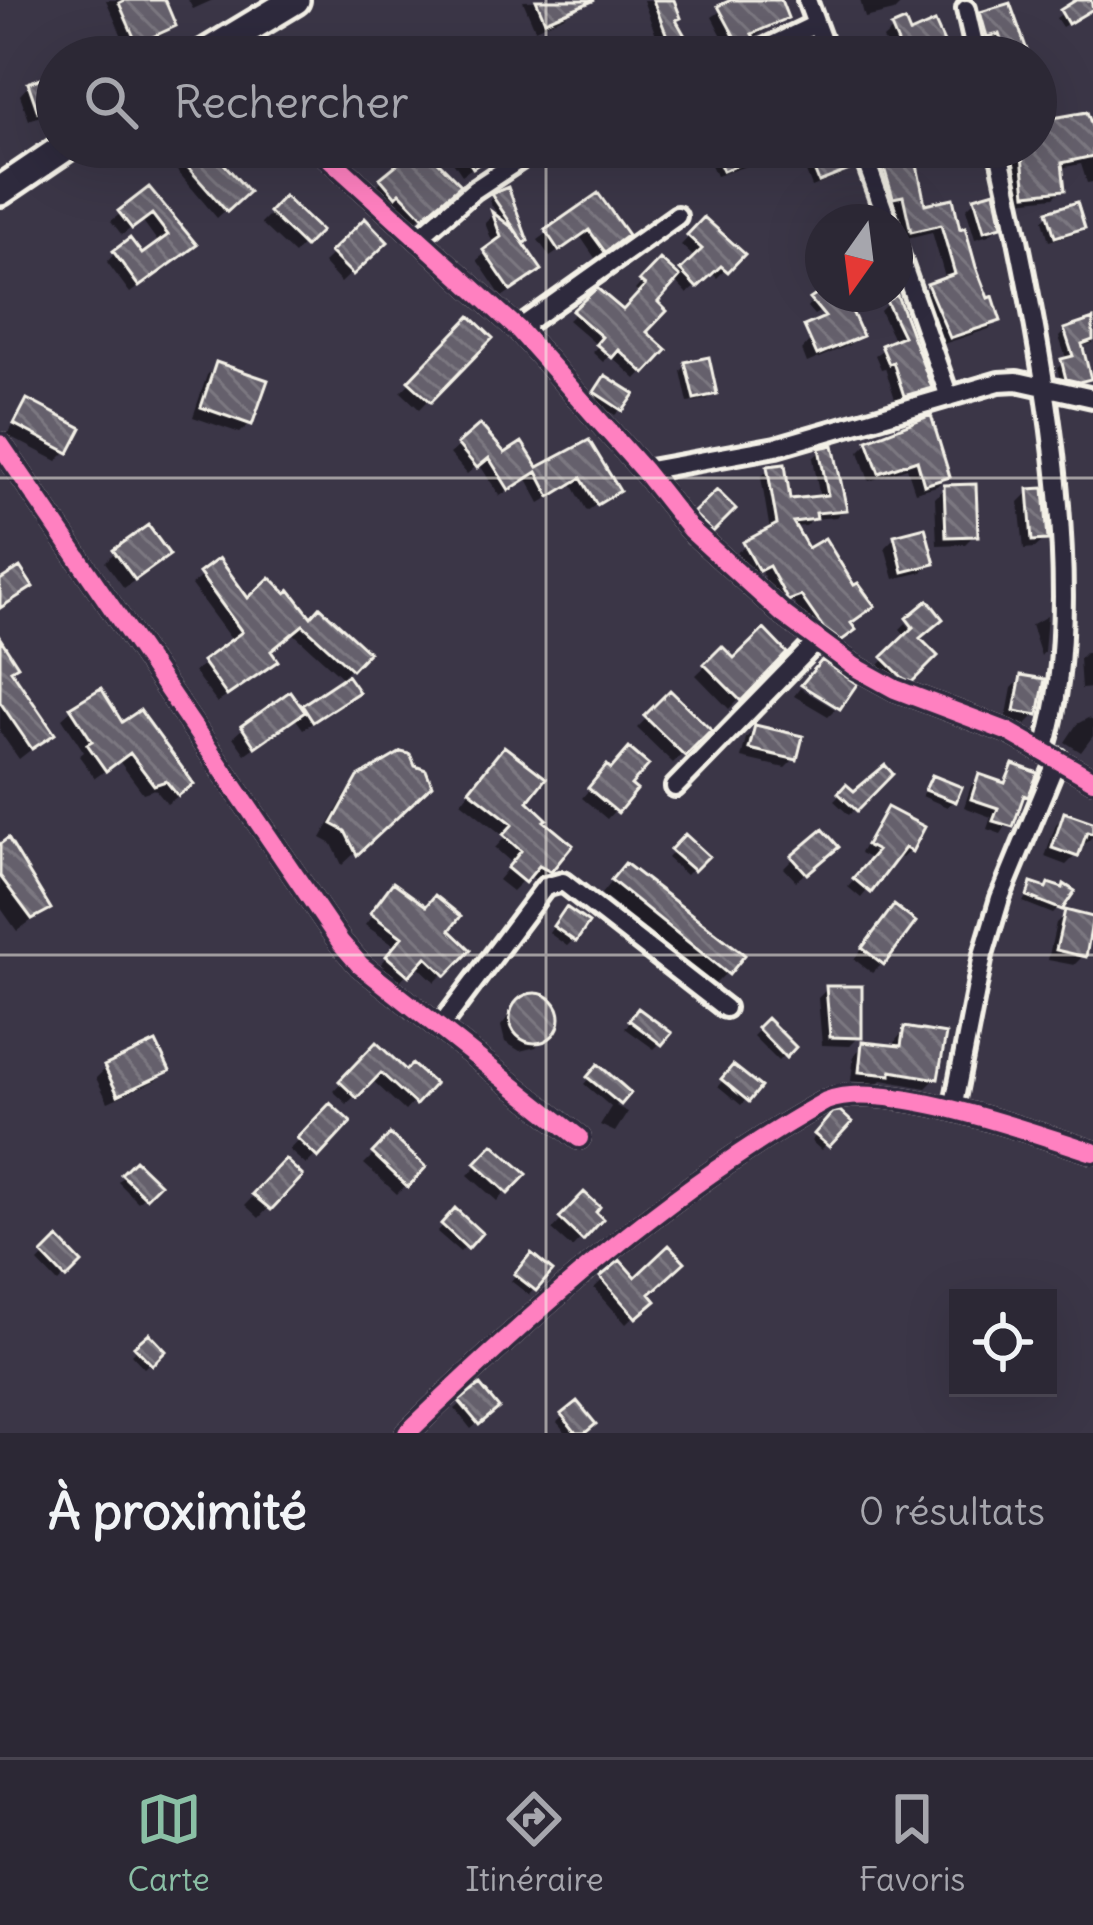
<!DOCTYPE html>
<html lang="fr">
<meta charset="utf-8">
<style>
body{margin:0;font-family:Delius,sans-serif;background:#383441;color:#f1f3f6}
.controls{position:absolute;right:36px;bottom:36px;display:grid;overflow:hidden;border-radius:0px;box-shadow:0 12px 48px #0002}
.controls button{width:108px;height:108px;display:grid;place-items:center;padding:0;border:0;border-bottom:3px solid #484450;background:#2c2835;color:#f1f3f6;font:60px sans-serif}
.compass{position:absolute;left:805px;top:204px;width:108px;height:108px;border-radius:50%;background:#2c2835;box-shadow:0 12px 48px #0002;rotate:194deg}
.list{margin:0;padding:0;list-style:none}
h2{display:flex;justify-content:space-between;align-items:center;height:156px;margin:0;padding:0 48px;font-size:51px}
h2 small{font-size:39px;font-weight:400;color:#a6a6ad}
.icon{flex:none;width:66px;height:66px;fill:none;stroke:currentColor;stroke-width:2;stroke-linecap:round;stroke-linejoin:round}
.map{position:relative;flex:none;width:1093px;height:1433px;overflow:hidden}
.search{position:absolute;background:#2c2835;box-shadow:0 12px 48px #0002;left:36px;right:36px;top:36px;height:132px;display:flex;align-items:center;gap:30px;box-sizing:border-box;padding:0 42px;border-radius:66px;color:#a6a6ad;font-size:45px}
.sheet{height:324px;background:#2c2835}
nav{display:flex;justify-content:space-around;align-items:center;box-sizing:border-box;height:168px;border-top:3px solid #484450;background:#2c2835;font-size:33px;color:#a6a6ad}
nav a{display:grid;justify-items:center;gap:6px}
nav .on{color:#8abfa5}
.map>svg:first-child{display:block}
.shadow{fill:#0007}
.building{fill:url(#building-back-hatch);stroke:#f4f1e8;stroke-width:3}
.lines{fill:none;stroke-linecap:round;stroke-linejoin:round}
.minor-casing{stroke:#f4f1e8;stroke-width:26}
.trunk-casing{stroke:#f4f1e8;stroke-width:36}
.minor{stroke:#2f2a3d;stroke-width:16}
.trunk{stroke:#2f2a3d;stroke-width:27}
.cycleway-casing{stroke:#2f2a3d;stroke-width:26}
.cycleway{stroke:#ff80c0;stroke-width:18}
.grid{fill:none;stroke:#f4f1e8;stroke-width:3;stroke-opacity:0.55}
</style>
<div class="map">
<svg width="1093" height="1433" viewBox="0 0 1093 1433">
<defs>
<pattern id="building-back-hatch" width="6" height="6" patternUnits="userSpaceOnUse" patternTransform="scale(3)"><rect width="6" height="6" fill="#65616c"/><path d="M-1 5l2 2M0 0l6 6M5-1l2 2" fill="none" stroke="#7c7881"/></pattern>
</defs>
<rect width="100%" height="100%" fill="#3b3647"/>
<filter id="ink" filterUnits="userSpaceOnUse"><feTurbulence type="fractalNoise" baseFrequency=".00833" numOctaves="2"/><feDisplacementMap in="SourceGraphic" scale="24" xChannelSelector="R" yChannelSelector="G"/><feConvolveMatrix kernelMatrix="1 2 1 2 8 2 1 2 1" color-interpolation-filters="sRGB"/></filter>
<g filter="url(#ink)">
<path class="shadow" d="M 106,0 L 161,0 L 173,26 L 164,34 L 128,50 Z
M 188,0 L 213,0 L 193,9 Z
M 572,0 L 575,7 L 565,16 L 535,29 L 523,1 Z
M 643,0 L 671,0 L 673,21 L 691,57 L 656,57 L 652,51 L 659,44 Z
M 737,0 L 777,0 L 785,17 L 731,53 L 712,17 Z
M 860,0 L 902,0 L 903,2 L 894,11 L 865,18 Z
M 1082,0 L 1087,0 L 1086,13 L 1062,27 L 1056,18 Z
M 981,15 L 1025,52 L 1020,57 L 1000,57 L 993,38 L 981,41 L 975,21 Z
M 893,30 L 909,37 L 943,46 L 930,57 L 891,57 L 883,39 Z
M 57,76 L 57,110 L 29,120 L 20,95 L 29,85 Z
M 1036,124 L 1093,139 L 1093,182 L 1087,183 L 1081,164 L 1060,168 L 1062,189 L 1054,197 L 1018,201 L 1010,147 L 1036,147 Z
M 157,147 L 206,147 L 245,192 L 217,218 Z
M 443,147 L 502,147 L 462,175 Z
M 631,147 L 666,147 L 635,161 Z
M 703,147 L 830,147 L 849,168 L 842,175 L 812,187 L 797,149 L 716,176 Z
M 866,147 L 918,147 L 920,157 L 914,163 L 923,208 L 951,201 L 973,268 L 998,320 L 989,329 L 940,345 L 919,296 L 928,287 L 946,281 L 932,232 L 903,239 L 894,203 L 884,205 Z
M 382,180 L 449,192 L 413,223 L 391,198 L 387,202 L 375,188 Z
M 149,191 L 184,253 L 130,293 L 107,262 L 115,253 L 141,259 L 160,245 L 142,220 L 122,235 L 111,221 Z
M 494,195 L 524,240 L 520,244 L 529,278 L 502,297 L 477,260 L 494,246 L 485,223 L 492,216 L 503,223 L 489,201 Z
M 597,197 L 615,243 L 595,258 L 580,236 L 550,257 L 538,240 Z
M 976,199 L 999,226 L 989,235 L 975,239 L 966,209 Z
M 284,200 L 316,231 L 294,254 L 261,223 Z
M 1049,214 L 1082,227 L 1076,233 L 1049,241 L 1043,220 Z
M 704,221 L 740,254 L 717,278 L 711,272 L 687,294 L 674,280 L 654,302 L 643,332 L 663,350 L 636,379 L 610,355 L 603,362 L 592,352 L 598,346 L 568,320 L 598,292 L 623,314 L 641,295 L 635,290 L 660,263 L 676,277 L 696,259 L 681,245 Z
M 365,223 L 384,242 L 341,283 L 323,263 Z
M 812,302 L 837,302 L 814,315 L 807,307 Z
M 888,303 L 929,387 L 921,395 L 896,402 L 885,368 L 881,369 L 875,355 L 895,342 L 880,311 Z
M 470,320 L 488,338 L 419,409 L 401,392 Z
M 1093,323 L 1093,343 L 1080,347 L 1088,378 L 1071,387 L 1061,384 L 1057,368 L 1067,361 L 1059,337 L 1065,331 Z
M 859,335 L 849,345 L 807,363 L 802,350 L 811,340 Z
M 687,365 L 714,393 L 708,399 L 688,403 L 681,371 Z
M 217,366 L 250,423 L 240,433 L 193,417 L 207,375 Z
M 600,385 L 621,409 L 615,415 L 591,399 Z
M 28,403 L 67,451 L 57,461 L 7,435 Z
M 929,419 L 946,476 L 937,486 L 915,492 L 907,468 L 869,481 L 859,452 L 869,442 Z
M 480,428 L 504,457 L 537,471 L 588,444 L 616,491 L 587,511 L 572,484 L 540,503 L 527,479 L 500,496 L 479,464 L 467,474 L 450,454 Z
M 821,451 L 844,509 L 836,517 L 813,519 L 806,526 L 793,527 L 807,552 L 854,589 L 845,637 L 831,646 L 817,636 L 793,602 L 780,607 L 761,571 L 751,577 L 737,552 L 770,531 L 761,477 L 769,469 L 787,503 L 820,499 L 813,458 Z
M 945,488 L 975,534 L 965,544 L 937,545 L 935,498 Z
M 1029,492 L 1045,539 L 1035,548 L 1024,549 L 1019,502 Z
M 717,494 L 732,509 L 705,536 L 690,521 Z
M 895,537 L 931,563 L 922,572 L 894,579 L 885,547 Z
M 115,552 L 157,564 L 124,588 L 105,562 Z
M 219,562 L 248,602 L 311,621 L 365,652 L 343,675 L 355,692 L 345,702 L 303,729 L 295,718 L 245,754 L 233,737 L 243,728 L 300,711 L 345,680 L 292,632 L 268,652 L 265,670 L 217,703 L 194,672 L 233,642 L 191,585 Z
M 1047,616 L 1044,652 L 1041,656 L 1031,625 Z
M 906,623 L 934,656 L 901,689 L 876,668 L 907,637 L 900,629 Z
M 0,649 L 9,671 L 51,734 L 19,759 L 0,732 Z
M 722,650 L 734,662 L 783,653 L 729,709 L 696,675 Z
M 1085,653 L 1093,653 L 1093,688 L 1081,689 L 1079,659 Z
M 1022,678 L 1036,714 L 1026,724 L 1006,720 L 1012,688 Z
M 800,688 L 835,709 L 828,716 L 794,696 Z
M 670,694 L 707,730 L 673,763 L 637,728 Z
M 72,709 L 121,726 L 181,794 L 167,804 L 155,789 L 143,793 L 119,761 L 95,778 L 79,756 L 84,752 L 62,718 Z
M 1088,718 L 1093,721 L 1093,736 L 1081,752 L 1065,742 L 1077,724 Z
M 756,728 L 794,759 L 785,768 L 741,758 L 746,738 Z
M 494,760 L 524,801 L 549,870 L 538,881 L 528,875 L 512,891 L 498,880 L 512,863 L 495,848 L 505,837 L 461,802 Z
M 1014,767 L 1026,795 L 1001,834 L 987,829 L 991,817 L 964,807 L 971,786 L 980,777 L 1001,785 Z
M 611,772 L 633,791 L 607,819 L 582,798 L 599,778 Z
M 889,774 L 849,815 L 834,801 L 846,789 L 854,795 Z
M 933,778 L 953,801 L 947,807 L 922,796 Z
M 360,780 L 415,798 L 342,865 L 332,844 L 321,838 L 346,794 Z
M 887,810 L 910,850 L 902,858 L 896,855 L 861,898 L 848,887 L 872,859 L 860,853 Z
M 1065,815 L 1093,825 L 1093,836 L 1086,843 L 1080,841 L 1075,856 L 1066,865 L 1045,857 L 1056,824 Z
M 685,838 L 704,856 L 686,875 L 667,858 Z
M 0,848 L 47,909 L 17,931 L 0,907 Z
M 825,856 L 796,881 L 784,868 L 794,858 Z
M 613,879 L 726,973 L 714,985 L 601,894 Z
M 1032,886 L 1059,908 L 1053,914 L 1023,902 Z
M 390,891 L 446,930 L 467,950 L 435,982 L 416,964 L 398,983 L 379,966 L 396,947 L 365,925 Z
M 1066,914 L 1083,956 L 1074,965 L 1048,960 L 1056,923 Z
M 560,917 L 573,940 L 567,946 L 549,933 Z
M 884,919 L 882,963 L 872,973 L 854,959 Z
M 827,989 L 859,1037 L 850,1046 L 822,1045 L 818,998 Z
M 538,996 L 552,1005 L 556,1021 L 536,1047 L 520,1051 L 505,1042 L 501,1026 L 521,1000 Z
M 633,1018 L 660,1043 L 654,1049 L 625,1028 Z
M 767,1022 L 792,1047 L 778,1061 L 753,1036 Z
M 905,1030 L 936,1078 L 926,1088 L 882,1080 L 878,1084 L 851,1081 L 854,1055 L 864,1045 L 894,1048 L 896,1040 Z
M 376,1046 L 406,1074 L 430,1084 L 405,1111 L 371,1079 L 347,1104 L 333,1091 Z
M 106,1068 L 166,1070 L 157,1080 L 108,1102 L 96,1078 Z
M 598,1068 L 627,1093 L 616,1106 L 628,1112 L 615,1132 L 600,1125 L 611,1107 L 584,1084 Z
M 733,1069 L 757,1088 L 741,1105 L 718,1086 Z
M 330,1107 L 347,1123 L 306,1165 L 289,1150 Z
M 835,1115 L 848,1122 L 821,1150 L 811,1141 Z
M 390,1138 L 422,1168 L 397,1194 L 364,1164 Z
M 494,1148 L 522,1174 L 497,1201 L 468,1175 Z
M 285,1163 L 298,1176 L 259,1218 L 245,1205 Z
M 135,1164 L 156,1184 L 138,1202 L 118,1182 Z
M 584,1196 L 599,1219 L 572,1248 L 552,1230 Z
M 455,1213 L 478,1233 L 460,1252 L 437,1232 Z
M 58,1242 L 78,1263 L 58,1283 L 38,1262 Z
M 525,1263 L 534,1289 L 529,1295 L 511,1281 Z
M 619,1264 L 651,1300 L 626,1324 L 594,1288 Z
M 149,1337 L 162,1351 L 144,1368 L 131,1354 Z
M 479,1389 L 495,1408 L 471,1429 L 455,1409 Z
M 576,1405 L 582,1433 L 566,1433 L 557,1422 Z"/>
<path class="building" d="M 125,0 L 165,0 L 176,26 L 137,44 L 119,3 Z
M 536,0 L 595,0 L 545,21 Z
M 653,0 L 674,0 L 681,18 L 676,20 L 697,57 L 668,57 L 659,40 L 667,36 Z
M 731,0 L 781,0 L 788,18 L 752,34 L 755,39 L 740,47 L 718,6 Z
M 1076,0 L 1091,0 L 1093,9 L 1068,24 L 1060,10 Z
M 1010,3 L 1028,53 L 1016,57 L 1007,57 L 999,34 L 987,37 L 980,12 Z
M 905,21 L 910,33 L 935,22 L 946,47 L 923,57 L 904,57 L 891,27 Z
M 538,34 L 547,57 L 480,57 L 479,56 Z
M 57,72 L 57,105 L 38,112 L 28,83 Z
M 1087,112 L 1093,129 L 1093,156 L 1062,163 L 1065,190 L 1026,194 L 1021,147 L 1036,147 L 1036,121 Z
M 186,147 L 209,147 L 249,192 L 227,212 L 177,155 Z
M 418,147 L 423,147 L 461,185 L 423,217 L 400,193 L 396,197 L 380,178 Z
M 459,147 L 504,147 L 473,168 Z
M 712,147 L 790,147 L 791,149 L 757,160 L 756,157 L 723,171 Z
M 805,147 L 843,147 L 852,169 L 819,182 Z
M 878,147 L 921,147 L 923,158 L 916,160 L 925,204 L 953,198 L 960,229 L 965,227 L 976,267 L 988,298 L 993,296 L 1001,321 L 950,338 L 927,284 L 955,274 L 941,225 L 911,232 L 903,196 L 893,198 Z
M 149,187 L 197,245 L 139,287 L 113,251 L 130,238 L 142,254 L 168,235 L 152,214 L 132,229 L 118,211 Z
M 508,187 L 528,241 L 524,243 L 491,194 Z
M 995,191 L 1002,226 L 984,231 L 974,197 Z
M 598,193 L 628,235 L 605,252 L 589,230 L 559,251 L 545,230 Z
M 284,196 L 321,231 L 305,247 L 269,212 Z
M 1077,202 L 1085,228 L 1055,237 L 1047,211 Z
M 492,212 L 513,228 L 542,270 L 511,291 L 483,250 L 501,237 Z
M 704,217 L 745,254 L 728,272 L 721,266 L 697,288 L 680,270 L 702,249 L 687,235 Z
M 365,218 L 388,242 L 353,275 L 330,252 Z
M 660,259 L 680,277 L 658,302 L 667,311 L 647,332 L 667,350 L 645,374 L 619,350 L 612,358 L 596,344 L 602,337 L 572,311 L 597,288 L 623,310 L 645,286 L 639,281 Z
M 819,293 L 844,294 L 863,336 L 817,355 L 804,326 L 825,317 L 810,299 Z
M 897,295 L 932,388 L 904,396 L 893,362 L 889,364 L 881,345 L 903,336 L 886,301 Z
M 470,316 L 493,338 L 431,402 L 408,381 Z
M 1093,319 L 1093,340 L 1082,344 L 1091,379 L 1079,382 L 1066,379 L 1061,359 L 1073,356 L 1064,329 Z
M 709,357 L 717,394 L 694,399 L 685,362 Z
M 216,362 L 268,380 L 252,425 L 201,407 Z
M 605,375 L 635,394 L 623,411 L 594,392 Z
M 27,399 L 82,428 L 69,453 L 14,424 Z
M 931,415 L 950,477 L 924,485 L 917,460 L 879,473 L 867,440 Z
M 480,424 L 505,453 L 522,442 L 538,467 L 589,440 L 620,491 L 597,505 L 581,478 L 550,497 L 537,472 L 509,490 L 489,458 L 477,468 L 457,444 Z
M 833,445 L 847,510 L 816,513 L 817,519 L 793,522 L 808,548 L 825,538 L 854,585 L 858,583 L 875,606 L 851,623 L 856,630 L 841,641 L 824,629 L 801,596 L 788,601 L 769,566 L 759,571 L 743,542 L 777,524 L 767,466 L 785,464 L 790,499 L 828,495 L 819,448 Z
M 976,484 L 978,536 L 946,537 L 944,485 Z
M 1044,488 L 1048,540 L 1032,541 L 1028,489 Z
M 717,490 L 736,509 L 713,532 L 693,513 Z
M 148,525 L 170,555 L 135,580 L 113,550 Z
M 925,527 L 935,564 L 903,572 L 894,535 Z
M 219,558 L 248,598 L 270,577 L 286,593 L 290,590 L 311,617 L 320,607 L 369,652 L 352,670 L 303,625 L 271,651 L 278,661 L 227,696 L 202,661 L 242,632 L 199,573 Z
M 20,567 L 33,587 L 0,608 L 0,580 Z
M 928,600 L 943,619 L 920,638 L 938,656 L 912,682 L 903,678 L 882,657 L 913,627 L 906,618 Z
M 764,629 L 787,653 L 741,701 L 704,664 L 722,646 L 734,658 Z
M 0,638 L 18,666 L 11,670 L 55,734 L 32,749 L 0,702 Z
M 822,660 L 857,684 L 840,709 L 801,685 Z
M 347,675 L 359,692 L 313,722 L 302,705 Z
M 1021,675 L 1045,679 L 1038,715 L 1014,711 Z
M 101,688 L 122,722 L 140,710 L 194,784 L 178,796 L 166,781 L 154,785 L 130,753 L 106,771 L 87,744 L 92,741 L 70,707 Z
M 670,690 L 711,730 L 685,756 L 644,716 Z
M 290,691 L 305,712 L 255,747 L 241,726 Z
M 755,725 L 803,736 L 797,760 L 749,749 Z
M 504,746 L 546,778 L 528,801 L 547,819 L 544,821 L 573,845 L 551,872 L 539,866 L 525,883 L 507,868 L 521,851 L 503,835 L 513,824 L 469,790 Z
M 629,748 L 649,765 L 631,785 L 637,790 L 618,813 L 588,788 L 607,765 L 611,769 Z
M 401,752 L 410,754 L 415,766 L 426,770 L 432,785 L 357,855 L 345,831 L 332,824 L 358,777 Z
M 1013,764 L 1038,773 L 1028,797 L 1024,795 L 1013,827 L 993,821 L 998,808 L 971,799 L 979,774 L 1005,783 Z
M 885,765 L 893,774 L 857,811 L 838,793 L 846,784 L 854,791 Z
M 932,775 L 962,787 L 956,802 L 925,790 Z
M 887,807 L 925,827 L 912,852 L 905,848 L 871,893 L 853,878 L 877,851 L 866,845 Z
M 1064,812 L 1093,822 L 1093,834 L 1087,832 L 1078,857 L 1052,848 Z
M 823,829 L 839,847 L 807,874 L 791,856 Z
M 685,834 L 709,856 L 694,871 L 670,850 Z
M 8,838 L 51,909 L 32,919 L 0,876 L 0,844 Z
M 625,863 L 745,955 L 729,975 L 611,880 Z
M 393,882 L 426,906 L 435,895 L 461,916 L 450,930 L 471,950 L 446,976 L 426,957 L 409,976 L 386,956 L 402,937 L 370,913 Z
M 1031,883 L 1046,888 L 1048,883 L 1063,888 L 1064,884 L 1075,891 L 1062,910 L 1027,896 Z
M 894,905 L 916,922 L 884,965 L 862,948 Z
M 566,907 L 589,923 L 576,942 L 553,926 Z
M 1065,910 L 1093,917 L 1086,957 L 1056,950 Z
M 826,986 L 862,986 L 862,1038 L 830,1037 Z
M510 1018a25 25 0 1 1 50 0a25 25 0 1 1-50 0Z
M 638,1008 L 672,1033 L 662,1045 L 629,1020 Z
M 767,1018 L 796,1047 L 786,1058 L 757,1028 Z
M 904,1027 L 946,1034 L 938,1079 L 891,1071 L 891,1075 L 859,1072 L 862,1042 L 901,1046 Z
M 156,1042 L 170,1071 L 118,1095 L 104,1066 Z
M 376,1042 L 406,1070 L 412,1064 L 435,1084 L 416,1105 L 381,1073 L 357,1098 L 339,1081 Z
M 598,1064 L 631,1093 L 621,1105 L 587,1077 Z
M 733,1065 L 761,1087 L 749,1102 L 721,1079 Z
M 330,1103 L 351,1122 L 318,1158 L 297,1138 Z
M 840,1111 L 852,1122 L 829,1147 L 814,1134 L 833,1112 Z
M 390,1134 L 426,1167 L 408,1187 L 372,1153 Z
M 493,1144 L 527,1174 L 508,1194 L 475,1163 Z
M 285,1159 L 303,1176 L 271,1210 L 252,1194 Z
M 135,1160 L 160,1184 L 146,1198 L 121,1174 Z
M 584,1192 L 600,1207 L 596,1212 L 603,1219 L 583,1241 L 559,1218 Z
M 455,1208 L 482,1233 L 468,1249 L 441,1224 Z
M 58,1238 L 82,1263 L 66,1279 L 42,1254 Z
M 669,1245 L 685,1262 L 650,1294 L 656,1301 L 636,1318 L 600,1277 L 620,1260 L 635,1277 Z
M 531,1253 L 553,1271 L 536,1291 L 514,1274 Z
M 149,1333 L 166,1351 L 152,1365 L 134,1346 Z
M 480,1385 L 499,1408 L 479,1425 L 459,1401 Z
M 577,1401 L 596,1424 L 585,1433 L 576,1433 L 561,1414 Z"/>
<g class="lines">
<g class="minor-casing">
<path id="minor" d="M 807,0 L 828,57
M 966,9 L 977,57
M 235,34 L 250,57
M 747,57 L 816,24
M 317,147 L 518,329 L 644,471 L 690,529 L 783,614 L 855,667 L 895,689 L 1009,732 L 1093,780
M 861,147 L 888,222
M 998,147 C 1036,315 1093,590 1044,751
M 418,238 L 474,190 L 539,147
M 895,243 L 949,397
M 518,329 L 677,216
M 0,444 L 341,943 L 360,965 L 579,1138
M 644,471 L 776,447 L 999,382 L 1017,381 L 1093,398
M 675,787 L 818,640
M 440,1027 L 545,887 L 563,882 L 725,1008
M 953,1109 L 983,955 L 1000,898 L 1058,758
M 407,1433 C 534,1310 670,1188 826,1101 C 883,1078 1033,1133 1093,1152"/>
</g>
<g class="trunk-casing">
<path id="trunk" d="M 200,57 L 295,0
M 0,191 L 65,147"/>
</g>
<use href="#minor" class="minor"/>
<use href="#trunk" class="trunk"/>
<g class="cycleway-casing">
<path id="cycleway" d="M 317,147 L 518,329 L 644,471 L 690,529 L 783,614 L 855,667 L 895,689 L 1009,732 L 1093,780
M 0,444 L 341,943 L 360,965 L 579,1138
M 407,1433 C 534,1310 670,1188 826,1101 C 883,1078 1033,1133 1093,1152"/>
</g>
<use href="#cycleway" class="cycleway"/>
</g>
</g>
<path class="grid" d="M 546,0 L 546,57M 546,147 L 546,1433M 0,478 L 1093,478M 0,955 L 1093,955"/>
</svg>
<div class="controls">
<button><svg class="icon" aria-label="locate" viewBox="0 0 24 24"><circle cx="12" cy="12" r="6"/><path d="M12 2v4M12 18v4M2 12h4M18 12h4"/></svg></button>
</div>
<svg class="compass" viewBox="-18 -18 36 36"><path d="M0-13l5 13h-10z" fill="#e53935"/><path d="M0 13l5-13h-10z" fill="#a6a6ad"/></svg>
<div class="search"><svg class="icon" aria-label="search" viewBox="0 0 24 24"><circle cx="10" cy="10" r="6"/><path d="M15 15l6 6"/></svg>Rechercher</div>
</div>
<section class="sheet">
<h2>À proximité<small>0 résultats</small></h2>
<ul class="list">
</ul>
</section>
<nav>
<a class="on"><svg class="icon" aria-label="map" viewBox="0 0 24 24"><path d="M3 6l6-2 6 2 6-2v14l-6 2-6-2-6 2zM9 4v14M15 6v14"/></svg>Carte</a>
<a><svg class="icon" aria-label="directions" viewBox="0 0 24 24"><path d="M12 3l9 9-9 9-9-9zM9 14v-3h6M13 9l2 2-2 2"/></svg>Itinéraire</a>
<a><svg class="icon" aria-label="saved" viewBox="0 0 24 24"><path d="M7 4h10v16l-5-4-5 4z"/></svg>Favoris</a>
</nav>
